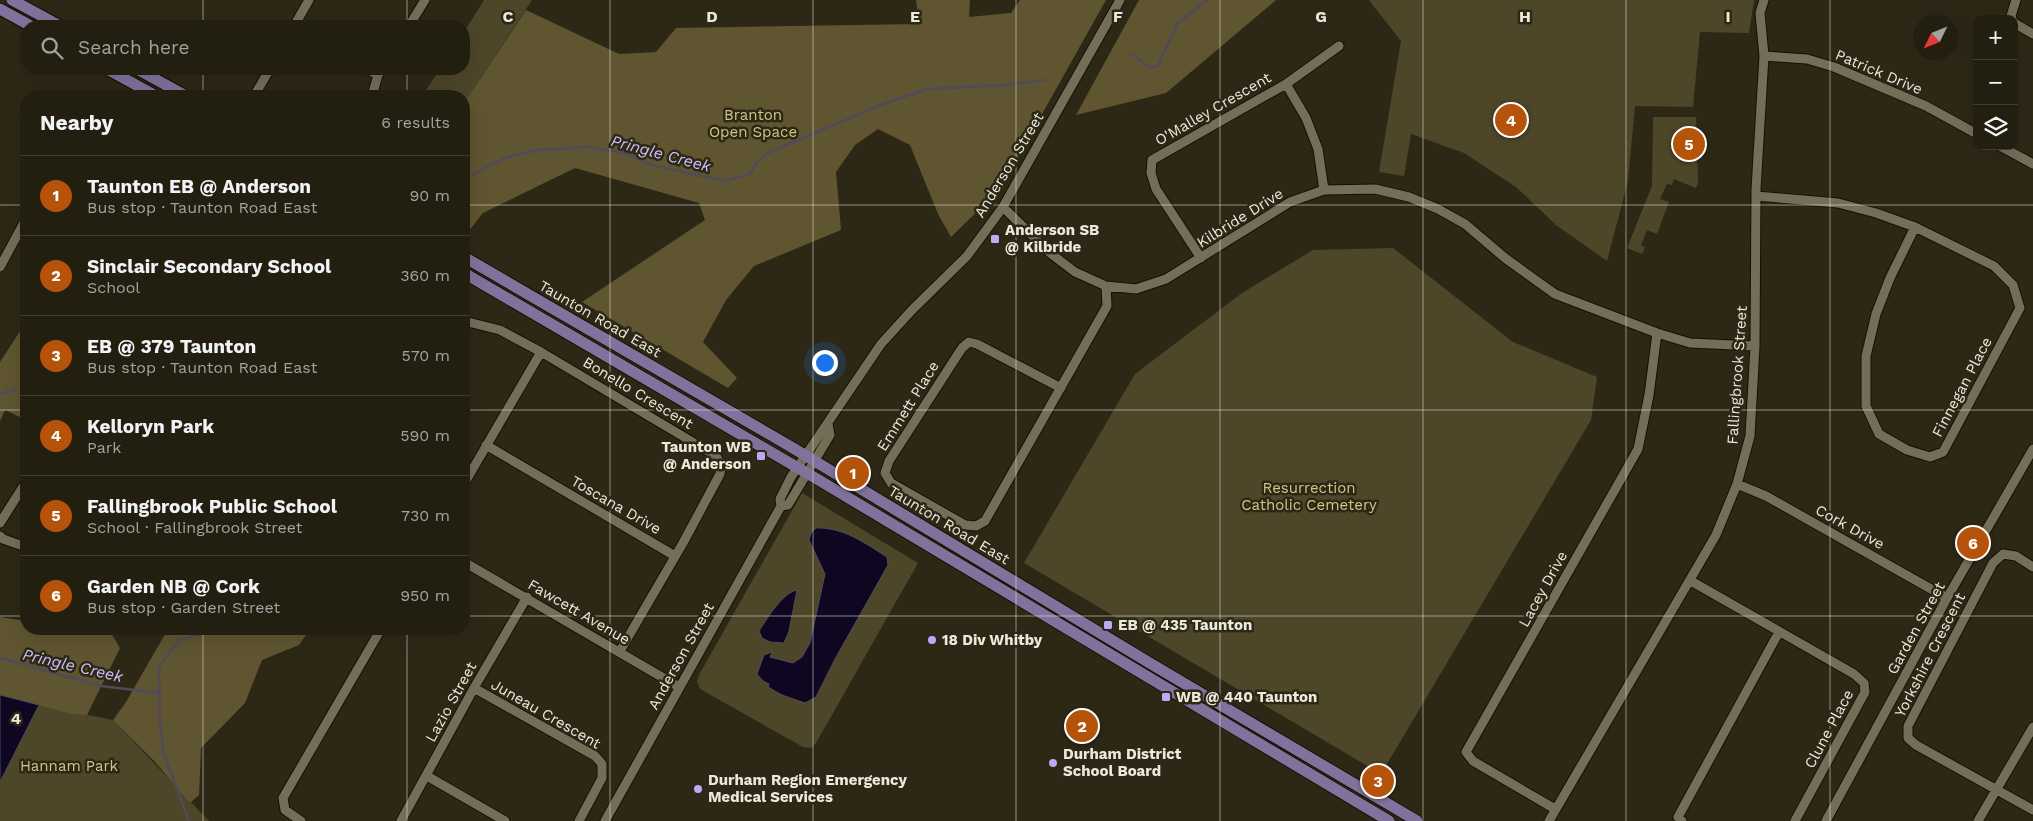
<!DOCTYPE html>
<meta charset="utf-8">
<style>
body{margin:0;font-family:"Work Sans",sans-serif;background:#2a2719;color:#f1f3f6}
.controls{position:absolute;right:15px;top:15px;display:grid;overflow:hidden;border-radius:10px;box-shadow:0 5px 20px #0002}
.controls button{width:45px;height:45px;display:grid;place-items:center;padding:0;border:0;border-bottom:1px solid #3f3c30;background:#221e10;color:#f1f3f6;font:25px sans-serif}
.compass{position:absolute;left:1913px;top:15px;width:45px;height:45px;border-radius:50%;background:#221e10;box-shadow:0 5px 20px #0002;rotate:227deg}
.you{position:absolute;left:824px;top:362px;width:18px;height:18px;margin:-12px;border:4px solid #fff;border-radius:50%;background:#1a73e8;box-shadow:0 0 0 8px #1a73e833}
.badge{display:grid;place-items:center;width:32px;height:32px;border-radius:50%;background:#b45309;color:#fff;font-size:16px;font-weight:700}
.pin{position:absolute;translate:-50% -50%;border:2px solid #fff;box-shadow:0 1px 5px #0006}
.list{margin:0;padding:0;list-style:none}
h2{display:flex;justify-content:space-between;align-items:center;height:65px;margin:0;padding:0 20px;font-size:21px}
h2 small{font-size:16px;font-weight:400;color:#a2a29f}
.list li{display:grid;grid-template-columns:32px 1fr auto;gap:15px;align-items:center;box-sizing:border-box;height:80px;padding:0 20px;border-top:1px solid #3f3c30}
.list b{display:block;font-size:19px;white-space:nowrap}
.list p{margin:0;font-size:16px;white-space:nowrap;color:#a2a29f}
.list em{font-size:16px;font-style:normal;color:#a2a29f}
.icon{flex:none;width:28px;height:28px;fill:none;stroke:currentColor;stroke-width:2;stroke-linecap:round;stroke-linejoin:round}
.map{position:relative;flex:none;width:2033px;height:821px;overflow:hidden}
.search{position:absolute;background:#221e10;box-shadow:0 5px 20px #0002;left:20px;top:20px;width:450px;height:55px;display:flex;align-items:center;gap:12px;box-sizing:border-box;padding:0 18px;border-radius:20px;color:#a2a29f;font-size:19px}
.panel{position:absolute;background:#221e10;box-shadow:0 5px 20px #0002;left:20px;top:90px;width:450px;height:545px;border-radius:20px}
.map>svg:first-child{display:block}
.green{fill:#4e4628}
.forest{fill:#5f5531}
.water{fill:#0f0722;stroke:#514a5a}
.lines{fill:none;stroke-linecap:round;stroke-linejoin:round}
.stream{stroke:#514a5a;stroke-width:2.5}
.minor-casing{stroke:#151102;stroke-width:11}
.major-casing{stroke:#151102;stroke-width:13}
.minor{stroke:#746e59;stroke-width:9}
.major{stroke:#80729d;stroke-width:11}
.grid{fill:none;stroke:#ebe8dc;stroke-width:1;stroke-opacity:0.55}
.poi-dot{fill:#b9abf7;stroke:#2d2816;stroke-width:2}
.labels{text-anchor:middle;stroke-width:5;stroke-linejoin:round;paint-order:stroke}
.street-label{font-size:15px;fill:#ebe8dc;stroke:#2d2816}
.park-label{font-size:15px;fill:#d4c383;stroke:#2d2816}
.poi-label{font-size:15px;font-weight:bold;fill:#ebe8dc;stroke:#2d2816;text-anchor:start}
.water-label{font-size:16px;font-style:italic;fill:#cbc0fd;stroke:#2d2816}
.grid-label{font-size:16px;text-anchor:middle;font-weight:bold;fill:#ebe8dc;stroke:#2d2816;stroke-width:5;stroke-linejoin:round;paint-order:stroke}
</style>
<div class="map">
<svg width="2033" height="821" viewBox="0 0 2033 821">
<rect width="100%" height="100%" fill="#2d2816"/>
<path class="green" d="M 484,0 L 532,0 L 464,103 L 464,96 L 422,96 L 440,69 L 464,69 L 464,32 Z
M 1369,0 L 1754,0 L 1749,33 L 1700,32 L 1693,107 L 1635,106 L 1628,181 L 1607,261 L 1556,225 L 1516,187 L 1464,153 L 1411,134 L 1404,176 L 1379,172 L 1401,41 Z
M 1653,117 L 1696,117 L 1698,183 L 1696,188 L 1674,179 L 1672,185 L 1667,184 L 1660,199 L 1669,202 L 1657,234 L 1647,230 L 1641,245 L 1645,247 L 1642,254 L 1627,248 L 1652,186 Z
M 1393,248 L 1513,342 L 1597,377 L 1591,420 L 1381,774 L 1024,563 L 1135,374 L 1242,293 L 1313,250 Z
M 802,493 L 918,563 L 816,743 L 811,748 L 803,747 L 700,689 L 697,681 L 700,673 Z
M 39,705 L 113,720 L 209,821 L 0,821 L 0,782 Z"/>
<path class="forest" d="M 916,0 L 970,0 L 969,17 L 1011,13 L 1020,0 L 1106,0 L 1000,189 L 951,237 L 938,214 L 910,145 L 878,129 L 855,145 L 836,172 L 841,230 L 754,266 L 726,300 L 703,342 L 737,378 L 728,388 L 582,302 L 705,220 L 699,203 L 575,168 L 483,213 L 464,237 L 464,103 L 526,10 L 619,54 L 656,52 L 676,28 L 919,24 Z
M 1139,0 L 1276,0 L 1166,93 L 1076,115 Z
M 26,322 L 26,420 L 5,410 L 0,421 L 0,362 Z
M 0,617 L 26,621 L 26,629 L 82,629 L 111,633 L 120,648 L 87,715 L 72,714 L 0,695 Z
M 168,629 L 310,629 L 299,645 L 262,660 L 245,703 L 201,748 L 199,795 L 190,803 L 155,762 L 113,720 L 126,702 Z"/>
<path class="water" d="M 816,528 C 843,527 865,543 887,557 L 888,565 L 835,659 L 816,697 L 805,703 L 782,695 L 768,687 L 769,684 L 763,681 L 757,674 L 764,655 L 772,652 L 770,657 L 793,663 L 802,657 L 810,643 L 825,574 L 809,540 L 811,533 Z
M 797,590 L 789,631 L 784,643 L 770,642 L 762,638 L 759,631 C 767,619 782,593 797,590 Z
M 0,695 L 39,705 L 0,782 Z"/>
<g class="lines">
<path class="stream" d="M 1132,54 L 1150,68 L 1158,66 L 1177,24 L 1207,0
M 464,179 L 507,157 L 538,150 L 588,147 L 624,153 L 655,166 L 725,181 L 750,174 L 757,162 L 767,153 L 883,104 L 927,89 L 1007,85 L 1045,80
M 0,394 L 26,387
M 0,658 L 101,686 L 160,693
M 189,821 L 164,754 L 160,725 L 159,667 L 179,640 L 218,629"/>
<g class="minor-casing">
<path id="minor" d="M 2012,19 L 2011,16 L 2016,0
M 2014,23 L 2033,34
M 294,26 L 309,0
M 409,26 L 425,0
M 1764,56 L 1807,59 L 1834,67 L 1926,106 L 1977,134
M 367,69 L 378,75
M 1286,84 L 1306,118 L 1318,149 L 1324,190
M 254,96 L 270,69
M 372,96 L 378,75 L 382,69
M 2000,146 L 2033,164
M 1756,196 L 1838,203 L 1876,213 L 1915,227 L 1994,266 L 2013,285 L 2020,308 L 1943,452 L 1930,457 L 1907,450 L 1879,434 L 1866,406 L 1866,356 L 1876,314 L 1890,278 L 1915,227
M 1003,207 L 1050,253 L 1075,272 L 1106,286 L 1136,289 L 1166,279 L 1290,202 L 1324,190 L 1375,189 L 1409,197 L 1438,209 L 1465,224 L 1505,258 L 1555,294 L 1657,333 L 1690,343 L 1755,346
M 1201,258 L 1156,189 L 1151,173 L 1152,160 L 1286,84 L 1339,46
M 0,267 L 26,219
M 464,321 L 500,330 L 541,352 L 716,456 L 721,465 L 720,474 L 683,543 L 620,651
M 1061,388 L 977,344 L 969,342 L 962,348 L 889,461 L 885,473 L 891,483 L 965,525 L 976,526 L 985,521 L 1107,306 L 1106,286
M 486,445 L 675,556
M 464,484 L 541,352
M 1737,484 L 1766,496 L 1947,598
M 781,506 L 788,505 L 830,435 L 828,424
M 0,523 L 26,482
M 0,536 L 3,539 L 26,547
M 464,562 L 679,687
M 2033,567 L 2016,556 L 2003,554 L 1993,563 L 1908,726 L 1908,738 L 1916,745 L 2033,810
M 1691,581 L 1854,674 L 1864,683 L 1865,692 L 1795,821
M 474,688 L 595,756 L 602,764 L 602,778 L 579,821
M 427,776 L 505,821
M 1555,809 L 1473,761 L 1466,752 L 1638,449 L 1649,395 L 1657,333
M 301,821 L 285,810 L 283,798 L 381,629
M 401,821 L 474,688 L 527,597
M 605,821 L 781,506 L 780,499 L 791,477 L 881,344 L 912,310 L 967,256 L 1003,207 L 1120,0
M 1549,821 L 1716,535 L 1737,484 L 1750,436 L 1755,346 L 1756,189 L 1764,56 L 1760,13 L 1764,0
M 1682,821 L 1678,817 L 1779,632
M 1826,821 L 1947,598 L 2033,449
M 1978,821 L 2033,727"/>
</g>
<g class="major-casing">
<path id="major" d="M 12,0 L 60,26
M 0,9 L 31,26
M 107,69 L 156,96
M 137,69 L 186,96
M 464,257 L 793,448 L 1153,665 L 1417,821
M 464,273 L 817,479 L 1389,821"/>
</g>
<use href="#minor" class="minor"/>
<use href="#major" class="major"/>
</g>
<path class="grid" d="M 203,0 L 203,26M 407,0 L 407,26M 610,0 L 610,821M 813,0 L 813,821M 1016,0 L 1016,821M 1220,0 L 1220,821M 1423,0 L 1423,821M 1626,0 L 1626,821M 1830,0 L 1830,821M 203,69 L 203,96M 407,69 L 407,96M 0,205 L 26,205M 464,205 L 2033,205M 0,410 L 26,410M 464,410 L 2033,410M 0,616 L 26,616M 464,616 L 2033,616M 203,629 L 203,821M 407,629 L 407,821"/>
<g class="poi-dot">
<rect x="990" y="234" width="10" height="10" rx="2.5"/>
<rect x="756" y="451" width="10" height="10" rx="2.5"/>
<rect x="1103" y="620" width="10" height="10" rx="2.5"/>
<circle cx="932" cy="640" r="5"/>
<rect x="1161" y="692" width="10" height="10" rx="2.5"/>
<circle cx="1053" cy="763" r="5"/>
<circle cx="698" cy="789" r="5"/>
</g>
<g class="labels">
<g class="street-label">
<text transform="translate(1879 72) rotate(23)" y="5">Patrick Drive</text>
<text transform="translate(1213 109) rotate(-30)" y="5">O'Malley Crescent</text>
<text transform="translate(1009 165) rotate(-59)" y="5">Anderson Street</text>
<text transform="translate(1240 218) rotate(-32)" y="5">Kilbride Drive</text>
<text transform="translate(600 319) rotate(30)" y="5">Taunton Road East</text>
<text transform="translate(1737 375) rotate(-86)" y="5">Fallingbrook Street</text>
<text transform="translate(1962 387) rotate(-62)" y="5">Finnegan Place</text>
<text transform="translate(638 393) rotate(31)" y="5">Bonello Crescent</text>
<text transform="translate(908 406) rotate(-58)" y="5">Emmett Place</text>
<text transform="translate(616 505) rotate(30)" y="5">Toscana Drive</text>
<text transform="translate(949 525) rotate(31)" y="5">Taunton Road East</text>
<text transform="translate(1850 527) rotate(29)" y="5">Cork Drive</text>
<text transform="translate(1543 589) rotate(-61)" y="5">Lacey Drive</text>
<text transform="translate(579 612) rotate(30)" y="5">Fawcett Avenue</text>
<text transform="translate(1916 628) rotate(-61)" y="5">Garden Street</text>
<text transform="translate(1930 655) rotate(-63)" y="5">Yorkshire Crescent</text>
<text transform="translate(681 656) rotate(-61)" y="5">Anderson Street</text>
<text transform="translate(451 702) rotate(-61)" y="5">Lazio Street</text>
<text transform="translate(546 714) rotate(30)" y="5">Juneau Crescent</text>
<text transform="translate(1829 729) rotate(-62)" y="5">Clune Place</text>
</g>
<g class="park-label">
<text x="753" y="120">Branton<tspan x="753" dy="17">Open Space</tspan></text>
<text x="1309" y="493">Resurrection<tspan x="1309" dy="17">Catholic Cemetery</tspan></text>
<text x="69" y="771">Hannam Park</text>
</g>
<g class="poi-label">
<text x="1005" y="235">Anderson SB<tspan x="1005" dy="17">@ Kilbride</tspan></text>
<text x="751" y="452" text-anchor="end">Taunton WB<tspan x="751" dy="17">@ Anderson</tspan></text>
<text x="1118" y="630">EB @ 435 Taunton</text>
<text x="942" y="645">18 Div Whitby</text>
<text x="1176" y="702">WB @ 440 Taunton</text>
<text x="1063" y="759">Durham District<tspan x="1063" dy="17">School Board</tspan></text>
<text x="708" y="785">Durham Region Emergency<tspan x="708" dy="17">Medical Services</tspan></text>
</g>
<g class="water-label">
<text transform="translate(661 153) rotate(15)" y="6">Pringle Creek</text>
<text transform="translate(73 665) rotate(13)" y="6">Pringle Creek</text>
</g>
</g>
<g class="grid-label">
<text x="508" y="22">C</text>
<text x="712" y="22">D</text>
<text x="915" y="22">E</text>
<text x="1118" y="22">F</text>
<text x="1321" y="22">G</text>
<text x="1525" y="22">H</text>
<text x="1728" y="22">I</text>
<text x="16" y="724">4</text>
</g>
</svg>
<div class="controls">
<button>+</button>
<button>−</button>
<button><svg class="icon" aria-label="layers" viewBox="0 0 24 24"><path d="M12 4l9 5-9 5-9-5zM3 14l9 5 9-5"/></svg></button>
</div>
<svg class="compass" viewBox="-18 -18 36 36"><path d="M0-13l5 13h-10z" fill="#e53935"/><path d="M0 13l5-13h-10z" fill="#a2a29f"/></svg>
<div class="you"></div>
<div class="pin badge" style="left:853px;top:473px">1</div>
<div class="pin badge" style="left:1082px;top:726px">2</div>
<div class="pin badge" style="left:1378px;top:781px">3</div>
<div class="pin badge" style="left:1511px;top:120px">4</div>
<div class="pin badge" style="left:1689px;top:144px">5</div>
<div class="pin badge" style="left:1973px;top:543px">6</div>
<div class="search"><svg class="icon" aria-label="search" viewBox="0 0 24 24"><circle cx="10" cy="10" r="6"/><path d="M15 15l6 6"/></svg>Search here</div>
<section class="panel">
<h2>Nearby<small>6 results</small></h2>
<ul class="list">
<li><span class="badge">1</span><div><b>Taunton EB @ Anderson</b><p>Bus stop · Taunton Road East</p></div><em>90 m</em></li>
<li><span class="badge">2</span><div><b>Sinclair Secondary School</b><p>School</p></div><em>360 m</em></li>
<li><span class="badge">3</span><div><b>EB @ 379 Taunton</b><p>Bus stop · Taunton Road East</p></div><em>570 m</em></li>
<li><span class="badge">4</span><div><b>Kelloryn Park</b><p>Park</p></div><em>590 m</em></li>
<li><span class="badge">5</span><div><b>Fallingbrook Public School</b><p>School · Fallingbrook Street</p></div><em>730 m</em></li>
<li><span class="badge">6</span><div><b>Garden NB @ Cork</b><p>Bus stop · Garden Street</p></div><em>950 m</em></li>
</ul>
</section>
</div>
